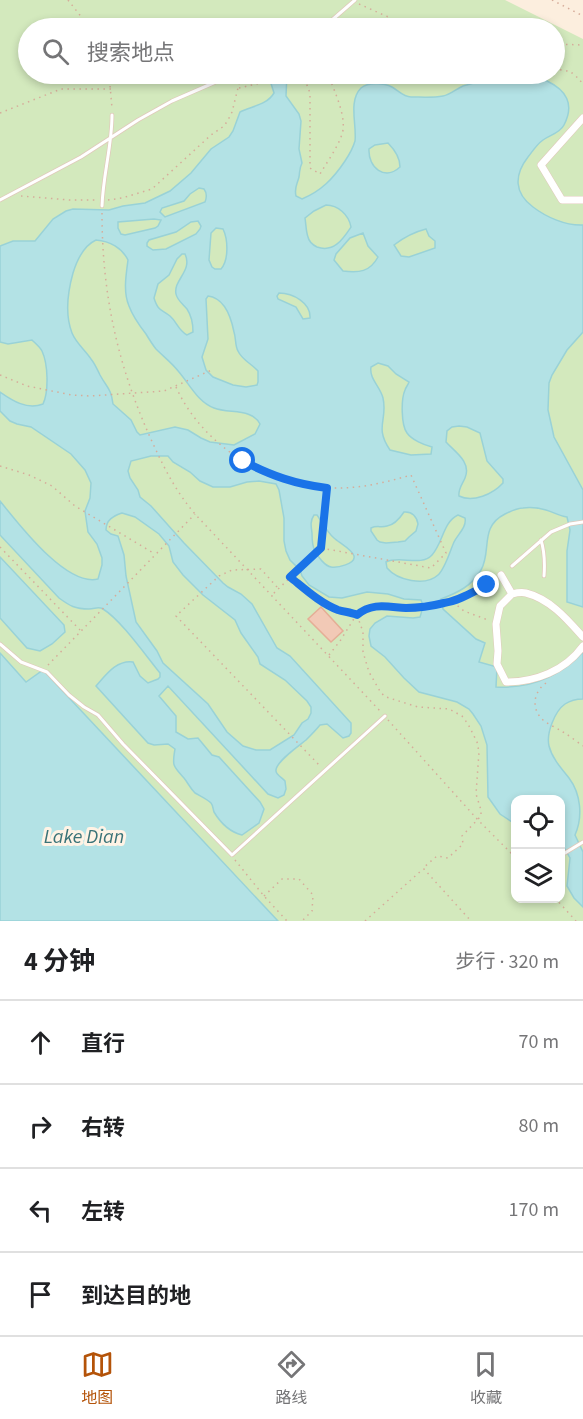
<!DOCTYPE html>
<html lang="zh">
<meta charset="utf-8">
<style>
body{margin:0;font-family:"Source Sans 3","Noto Sans SC",sans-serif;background:#f2f2f2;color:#202124}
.controls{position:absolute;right:18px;bottom:18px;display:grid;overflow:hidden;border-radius:12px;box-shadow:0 3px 9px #0003}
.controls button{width:54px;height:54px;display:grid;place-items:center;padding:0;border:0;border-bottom:2px solid #e0e0e0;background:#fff;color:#202124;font:30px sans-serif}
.stop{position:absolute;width:18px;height:18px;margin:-14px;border:4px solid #1a73e8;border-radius:50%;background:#fff}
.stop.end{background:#1a73e8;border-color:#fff;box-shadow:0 2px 6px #0008}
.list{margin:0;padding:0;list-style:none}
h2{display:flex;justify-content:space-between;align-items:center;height:78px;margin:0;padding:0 24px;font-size:26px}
h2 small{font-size:20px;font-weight:400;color:#757577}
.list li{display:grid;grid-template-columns:39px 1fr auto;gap:18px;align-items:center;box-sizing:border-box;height:84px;padding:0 24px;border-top:2px solid #e0e0e0}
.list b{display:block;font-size:22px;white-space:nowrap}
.list em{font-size:20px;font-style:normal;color:#757577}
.icon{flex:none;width:33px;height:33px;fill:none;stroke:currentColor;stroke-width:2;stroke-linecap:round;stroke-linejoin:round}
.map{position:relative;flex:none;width:583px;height:921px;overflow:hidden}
.search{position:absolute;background:#fff;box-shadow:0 3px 9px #0003;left:18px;right:18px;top:18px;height:66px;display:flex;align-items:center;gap:15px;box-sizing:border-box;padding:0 21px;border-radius:33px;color:#757577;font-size:22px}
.sheet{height:414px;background:#fff}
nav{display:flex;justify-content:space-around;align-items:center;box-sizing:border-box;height:84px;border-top:2px solid #e0e0e0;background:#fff;font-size:16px;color:#757577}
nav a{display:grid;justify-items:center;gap:3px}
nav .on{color:#b45309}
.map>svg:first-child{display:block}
.green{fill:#d3e9bd;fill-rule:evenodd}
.water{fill:#b3e2e5;stroke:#99d2d7;stroke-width:1.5;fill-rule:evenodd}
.building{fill:#f2c9b6;stroke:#e5ae96;stroke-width:1.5}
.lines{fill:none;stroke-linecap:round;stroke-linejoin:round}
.lane-casing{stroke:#e0cabb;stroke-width:4.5}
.street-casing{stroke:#e0cabb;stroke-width:8}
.path{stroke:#d6ac9a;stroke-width:1.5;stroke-dasharray:1.5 4.5;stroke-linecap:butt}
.lane{stroke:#fff;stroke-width:3}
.street{stroke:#fff;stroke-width:7}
.route{stroke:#1a73e8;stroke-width:8}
.labels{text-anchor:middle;stroke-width:6;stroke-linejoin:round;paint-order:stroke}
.water-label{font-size:20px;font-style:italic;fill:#3a7378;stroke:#fff3e5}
</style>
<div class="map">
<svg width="583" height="921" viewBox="0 0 583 921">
<rect width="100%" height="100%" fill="#fceede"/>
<path class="green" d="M 0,0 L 505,0 L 583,39 L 583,921 L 278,921 L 43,670 L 26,682 L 0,653 ZM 28,28 L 554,28 L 554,74 L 28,74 ZM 516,800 L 560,800 L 560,898 L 516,898 Z"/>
<path class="water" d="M 268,74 L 287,74 L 286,96 L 299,114 L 301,121 L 299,149 L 302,163 C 299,169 300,171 299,177 C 297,185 294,187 296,196 L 302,199 C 321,191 333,179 345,161 C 349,155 353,148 355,141 C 357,125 348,101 361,88 C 368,82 384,83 392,87 C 399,91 403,97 411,97 C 421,97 433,98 443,96 C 450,95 456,89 463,86 C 471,84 486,79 494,78 C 506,77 518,74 530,75 C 536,76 541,79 547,81 C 566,90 575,104 564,125 C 560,133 550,135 543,140 C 536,145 533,151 528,157 C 514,175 514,193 533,207 C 546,217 566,226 583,225 L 583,332 L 567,350 L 552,375 L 549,383 L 548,410 L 554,437 L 583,490 L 583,607 L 567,602 L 567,551 L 570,530 L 567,517 C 559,516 553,512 546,510 C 539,508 530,507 523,508 C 517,508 511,511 505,514 C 479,527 492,551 481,570 C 472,586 457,593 441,599 L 443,609 L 476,639 L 485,643 L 479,662 L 497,667 L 496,687 C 531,689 559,677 583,652 L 583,699 C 576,699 571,700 565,704 C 555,711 546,733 549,746 C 552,758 561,768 569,778 C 581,794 583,817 575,835 L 583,852 L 583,907 L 574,898 L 567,886 L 570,858 L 561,842 L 560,800 L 516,800 L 515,824 L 500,814 L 488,797 L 487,745 L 481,726 L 473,714 L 469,709 L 457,702 L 419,692 L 404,678 L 385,657 L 371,646 L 369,636 L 370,629 L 375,623 L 387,616 L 413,618 L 420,617 C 422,611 424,606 421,600 L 404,599 L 388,594 L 367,592 L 342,598 L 329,597 L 309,585 L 302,576 L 300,570 L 290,560 L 286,551 L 284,541 L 284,518 L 279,490 L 276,484 L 259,481 L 247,482 L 230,487 L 213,487 L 200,481 L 190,472 L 173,462 L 168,456 L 151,456 L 131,461 L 128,471 L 130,478 L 138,490 L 140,497 L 151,506 L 184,543 L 223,583 L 228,587 L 241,594 L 252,604 L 277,648 L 290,656 L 351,723 L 351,733 L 349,736 L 343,738 L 327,724 L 320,725 C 316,730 311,735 306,740 C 300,745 275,762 276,771 C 276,775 283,778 285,781 L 286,789 L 284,795 L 278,798 L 268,794 L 168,686 L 159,696 L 176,716 L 176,732 L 188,739 L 198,738 L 212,755 L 219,757 L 260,802 L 264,809 L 259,823 L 242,835 C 230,832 220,822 214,812 C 213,809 213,805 211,803 C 207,799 200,796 195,793 C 190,788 188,783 184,778 C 173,766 172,766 175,749 L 168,744 L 154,745 L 148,743 L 96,686 C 106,675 116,660 133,662 L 140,676 L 148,683 L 158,679 L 160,677 L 160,673 C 146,656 121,620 103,609 C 98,606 95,609 89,609 C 75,609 70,606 59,598 L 0,535 L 0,501 C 18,523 66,587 98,579 L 102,565 L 102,558 L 97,544 L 88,532 L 85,511 L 90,498 L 91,483 L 85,470 L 71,454 L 31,427 L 17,424 L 10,421 L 0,411 L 0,392 C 13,401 27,410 43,404 C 49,391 48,364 42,351 C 40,347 35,343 32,340 L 8,344 L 0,342 L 0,246 L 13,241 L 35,241 L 53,219 L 66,211 L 73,209 L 109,210 L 123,206 L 145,203 L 170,191 L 191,173 L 211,149 L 229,137 L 233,131 L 240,112 C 252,106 267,105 274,93 ZM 388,143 C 395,150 400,157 400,167 C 385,181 368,168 369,149 L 375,145 ZM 199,188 L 204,189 C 207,193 207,197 205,202 L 165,217 L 160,212 L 162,208 L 184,201 L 190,194 ZM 326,205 C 338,205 349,215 351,227 C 343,239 334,253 317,247 C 313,245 309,242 308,237 C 306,232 306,224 305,218 L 314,211 ZM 154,219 L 161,220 L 158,226 L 155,228 L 125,235 L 121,234 L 118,228 L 118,222 ZM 198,221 L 201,226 L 200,229 L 196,234 L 166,249 L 153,250 L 147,246 L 147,243 L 149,240 L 176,232 L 191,222 ZM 216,228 L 223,229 C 228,239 229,260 221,269 L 215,269 L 212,267 L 209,260 L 211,233 ZM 426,229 L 429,236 L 435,241 L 435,248 L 409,257 L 401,256 L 394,245 C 403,238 414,232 426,229 ZM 363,233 L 368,246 L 378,257 C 370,272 359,273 343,271 L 334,260 L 336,254 L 350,238 ZM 96,240 C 110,241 122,248 128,260 C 126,275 123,292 129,306 C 133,317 139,325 146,334 C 149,339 152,344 156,349 C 164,357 172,363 179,372 C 190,385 198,402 214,408 C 229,414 252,408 260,424 L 255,434 L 234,445 L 210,442 L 201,438 L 188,430 L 175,427 L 140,435 L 137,432 L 131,420 L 113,404 C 111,388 107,388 100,375 C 97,369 95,364 91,359 C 85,350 76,343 72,333 C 65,315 68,291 73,273 C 77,260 83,246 96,240 ZM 182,254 L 185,254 C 193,271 173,280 176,294 C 177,300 183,304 187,309 C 191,315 193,325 193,332 L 187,335 C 178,330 177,322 170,316 C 161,309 158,311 154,298 L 158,284 L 169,275 L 177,259 ZM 279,293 C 293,293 311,303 310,318 L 303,319 L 296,307 L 278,299 L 277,296 ZM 208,296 C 225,298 231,317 234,332 C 236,338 235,346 238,351 C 242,360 252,364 258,371 L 258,382 L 257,385 L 246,387 L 233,385 L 213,377 L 206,370 L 202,357 L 208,339 L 206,299 ZM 378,363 L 388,366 L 396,374 L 409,382 C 408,385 406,387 405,390 C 401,399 401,425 407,433 C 412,440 424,445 432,447 L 431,454 L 411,455 L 390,450 C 374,427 388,420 383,398 C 380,386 369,379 371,367 ZM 459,426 L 467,427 L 480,433 L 487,461 L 503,479 L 503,483 C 493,494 473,503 459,496 C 458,489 462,485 465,478 C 472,462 454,451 446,442 L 447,431 L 452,427 ZM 404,512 C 412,511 417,517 418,524 L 416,531 L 409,537 L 405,541 L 398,542 L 386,543 L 380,542 L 377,540 L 371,531 L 371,528 C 377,525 381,528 387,526 C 394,525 400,518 404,512 ZM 122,513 L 135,517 L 159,534 L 169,546 L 173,562 L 183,575 L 203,595 L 235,620 L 241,633 L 258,657 L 260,664 L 285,680 L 307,701 L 311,707 L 311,713 L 308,719 L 302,723 L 294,735 L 270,750 L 256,750 L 243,746 L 227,732 L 208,704 L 163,663 L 157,651 L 136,622 L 126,576 L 124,555 L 118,536 L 111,534 L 106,530 C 106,520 113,516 122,513 ZM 314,515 L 317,515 C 322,522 327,532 334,538 C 338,542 353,550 354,556 C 356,564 337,568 331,567 C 325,566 318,557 315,551 C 312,546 312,539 312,533 C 311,526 310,521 314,515 ZM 458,515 L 465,518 C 467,527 458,534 454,542 C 450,551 445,569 438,575 C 425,587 397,580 387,568 L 386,562 C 399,555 421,567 432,555 C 443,543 443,522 458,515 Z
M 0,557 L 64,625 L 65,632 L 52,644 L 40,651 L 27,648 L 0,618 Z
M 0,653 L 26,682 L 43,670 L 278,921 L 0,921 Z"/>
<path class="building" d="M 321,607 L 343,631 L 331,642 L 308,619 Z"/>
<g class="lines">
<g class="lane-casing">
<path id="lane" d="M 320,28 L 332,20 L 355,0
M 0,200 L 81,157 L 138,120 L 172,101 L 234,74
M 102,206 C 103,175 112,146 112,115
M 541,540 C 545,553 545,563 544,576
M 512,566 L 551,532 L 570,524 L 583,522
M 0,644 L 21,662 L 47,672 L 69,695 L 84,707 L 98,715 L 123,744 L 232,855 L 385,716
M 560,856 L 583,842"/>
</g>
<g class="street-casing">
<path id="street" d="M 583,118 L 541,165 L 562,200 L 583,200
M 501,575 L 512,594
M 583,637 C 567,619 550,599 526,593 C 521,592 516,593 512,594 L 500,606 L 496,624 L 498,651 L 497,664 L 506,682 C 535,682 565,671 583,646"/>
</g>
<path class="path" d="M 68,0 L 90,28
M 552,0 L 583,16
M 359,4 L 413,28
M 554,44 L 583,45
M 554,69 C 571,71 572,71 583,84
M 109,74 L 112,108
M 438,78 L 438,74
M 332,83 L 345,74
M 239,88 L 291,76 C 304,78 307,82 310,94 L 310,168 L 320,174 C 327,162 336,150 341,137 C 349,120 334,91 328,74
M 0,113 L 61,89 L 111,89
M 21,196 L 69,200 L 97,200
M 108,200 L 122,198 L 152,189 L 211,135 L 224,126 L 228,120 L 232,112 L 238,88 L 241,74
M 102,213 C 102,298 119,371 155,448 C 166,472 178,494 195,514 L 381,712
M 0,375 L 27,386 L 72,395 L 90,396 L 164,391 L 214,369
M 176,387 C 202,445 267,486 330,488 C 358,489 384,483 411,475 L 446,553 L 431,568 L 321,548 L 273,594
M 0,466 L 29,475 L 52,486 L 75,506 L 155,554
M 0,547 L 80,630
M 321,547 L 327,489
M 290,578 C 305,589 321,603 339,610 C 345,612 351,612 357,615 L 363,632 L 363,652 L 369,672 L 381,693 L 386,697 L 418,707 L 449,709 L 462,716 L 468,724 L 477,742 L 479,752 L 476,794 L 481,810 L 481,816 L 462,836 L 463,844 L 448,858 L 437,856 L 423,868 L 471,921
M 277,587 L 261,569 L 232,570 L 219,576 L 176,616 L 320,766
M 453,602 L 464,611 L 488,620
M 329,655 L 340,641 L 355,617 L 362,610 L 371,607 L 389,606 L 405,608 L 414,608 L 452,602 L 495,579
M 48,665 L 195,514
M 546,683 C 533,692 531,709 543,720 C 549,725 557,728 563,732 C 570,736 577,742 583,746
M 388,720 L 478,820 L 516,858
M 235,860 L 264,896 L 287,921
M 264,896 L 282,879 L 299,879 L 313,895 L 312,911 L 302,921
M 555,898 L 576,921
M 365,921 L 423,869"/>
<use href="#lane" class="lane"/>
<use href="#street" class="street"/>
</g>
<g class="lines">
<path class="route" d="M 243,461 C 272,476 295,484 327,488 L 321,548 L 290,577 C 305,589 320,603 338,610 C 344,612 351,612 357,615 C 372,602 388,607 406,608 C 419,608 432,606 444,603 C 459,601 473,592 487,585"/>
</g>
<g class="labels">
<g class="water-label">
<text x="84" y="843">Lake Dian</text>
</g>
</g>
</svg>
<div class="controls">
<button><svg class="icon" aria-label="locate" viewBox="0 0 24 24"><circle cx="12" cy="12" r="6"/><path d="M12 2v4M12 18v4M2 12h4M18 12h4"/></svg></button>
<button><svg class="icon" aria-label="layers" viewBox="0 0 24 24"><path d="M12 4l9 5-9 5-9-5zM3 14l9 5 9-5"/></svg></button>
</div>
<div class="stop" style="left:243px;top:461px"></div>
<div class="stop end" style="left:487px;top:585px"></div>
<div class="search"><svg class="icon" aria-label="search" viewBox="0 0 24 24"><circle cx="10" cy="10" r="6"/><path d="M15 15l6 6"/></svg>搜索地点</div>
</div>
<section class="sheet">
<h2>4 分钟<small>步行 · 320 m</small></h2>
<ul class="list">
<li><svg class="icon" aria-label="ahead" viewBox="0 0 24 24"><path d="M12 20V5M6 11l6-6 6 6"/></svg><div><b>直行</b></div><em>70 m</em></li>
<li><svg class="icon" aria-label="right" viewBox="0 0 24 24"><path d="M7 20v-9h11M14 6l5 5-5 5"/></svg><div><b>右转</b></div><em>80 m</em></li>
<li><svg class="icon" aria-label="left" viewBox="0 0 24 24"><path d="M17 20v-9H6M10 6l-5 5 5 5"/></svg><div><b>左转</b></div><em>170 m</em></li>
<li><svg class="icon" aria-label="arrive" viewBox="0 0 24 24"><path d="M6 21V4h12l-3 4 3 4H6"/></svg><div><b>到达目的地</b></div></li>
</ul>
</section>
<nav>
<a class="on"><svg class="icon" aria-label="map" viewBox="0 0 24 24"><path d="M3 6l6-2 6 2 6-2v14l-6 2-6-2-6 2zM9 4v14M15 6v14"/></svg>地图</a>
<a><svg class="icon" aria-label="directions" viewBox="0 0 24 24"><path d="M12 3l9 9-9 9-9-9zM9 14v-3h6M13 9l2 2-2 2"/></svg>路线</a>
<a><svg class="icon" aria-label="saved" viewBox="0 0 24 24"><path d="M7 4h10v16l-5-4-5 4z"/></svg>收藏</a>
</nav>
